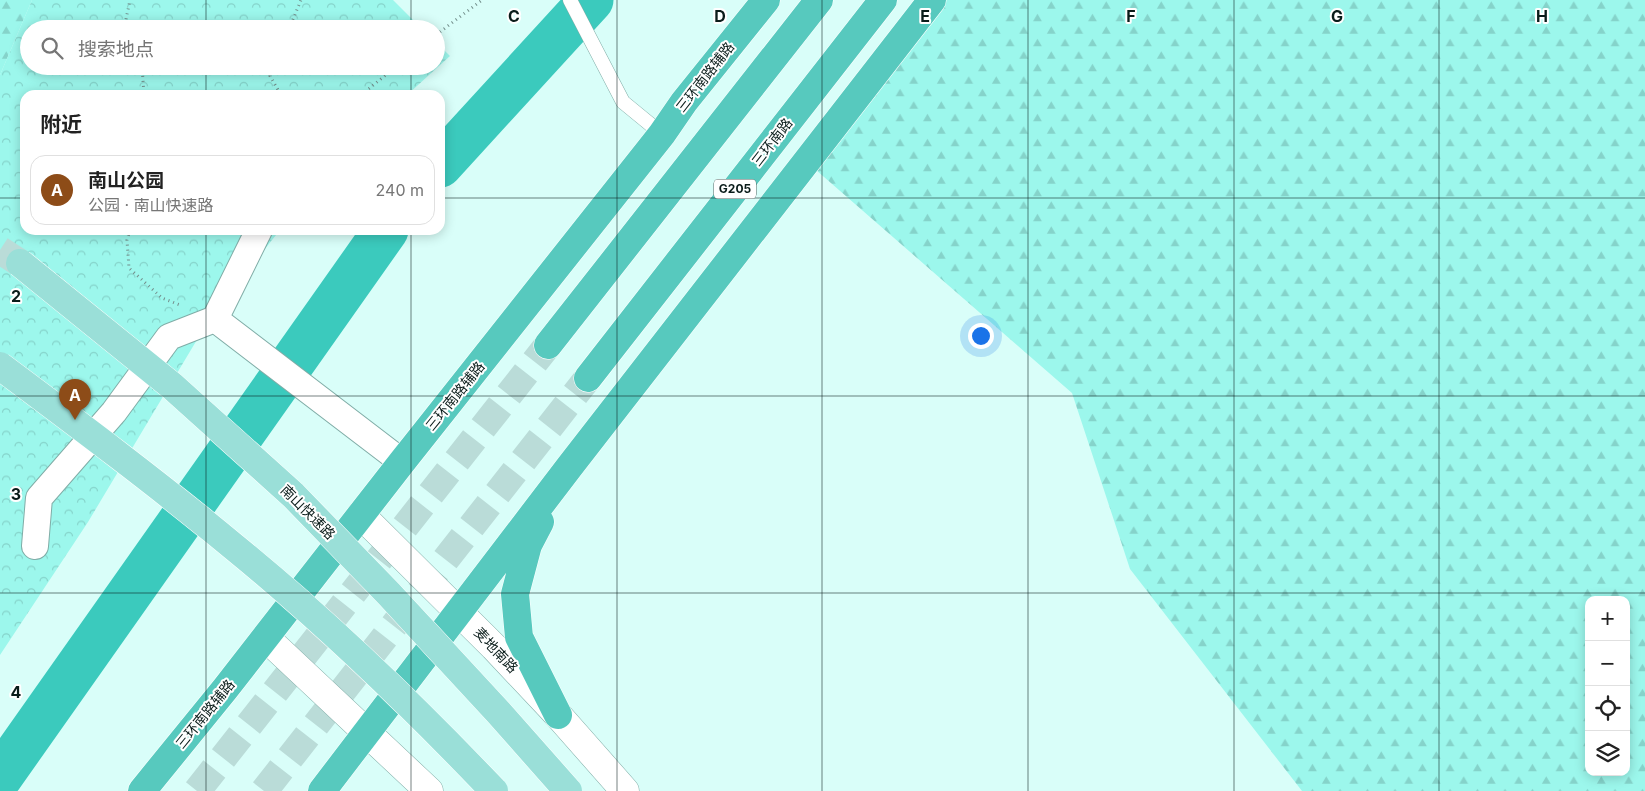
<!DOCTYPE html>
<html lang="zh">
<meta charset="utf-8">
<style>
body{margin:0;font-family:Inter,"Noto Sans SC",sans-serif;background:#f2f2f2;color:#222}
.controls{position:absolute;right:15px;bottom:15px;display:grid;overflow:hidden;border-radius:10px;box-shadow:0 2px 12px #0003}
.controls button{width:45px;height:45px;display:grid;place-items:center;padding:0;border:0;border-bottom:1px solid #e0e0e0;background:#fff;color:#222;font:25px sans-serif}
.you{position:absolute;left:980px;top:335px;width:18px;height:18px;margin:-12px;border:4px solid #fff;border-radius:50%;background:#1a73e8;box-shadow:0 0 0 8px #1a73e833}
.badge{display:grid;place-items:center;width:32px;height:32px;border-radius:50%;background:#8d4c18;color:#fff;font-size:16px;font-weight:700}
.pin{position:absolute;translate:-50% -41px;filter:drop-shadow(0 1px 2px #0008)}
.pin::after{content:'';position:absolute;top:26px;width:18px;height:15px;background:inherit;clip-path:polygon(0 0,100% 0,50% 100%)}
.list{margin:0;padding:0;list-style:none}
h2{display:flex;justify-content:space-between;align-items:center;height:65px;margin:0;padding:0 20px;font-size:21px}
h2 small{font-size:16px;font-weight:400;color:#767676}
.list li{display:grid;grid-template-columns:32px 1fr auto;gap:15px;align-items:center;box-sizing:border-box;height:70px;margin:0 10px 10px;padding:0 10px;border:1px solid #e0e0e0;border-radius:15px}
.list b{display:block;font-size:19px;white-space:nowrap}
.list p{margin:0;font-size:16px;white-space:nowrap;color:#767676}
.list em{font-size:16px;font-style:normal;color:#767676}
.icon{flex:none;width:28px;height:28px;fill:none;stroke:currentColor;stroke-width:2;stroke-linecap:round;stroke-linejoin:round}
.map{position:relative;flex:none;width:1645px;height:791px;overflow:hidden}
.search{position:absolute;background:#fff;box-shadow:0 2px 12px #0003;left:20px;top:20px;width:425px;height:55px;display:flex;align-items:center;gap:12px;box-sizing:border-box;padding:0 18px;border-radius:28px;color:#767676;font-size:19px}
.panel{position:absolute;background:#fff;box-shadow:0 2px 12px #0003;left:20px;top:90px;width:425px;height:145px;border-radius:15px}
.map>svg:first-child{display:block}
.forest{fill:url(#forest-firs);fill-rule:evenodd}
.park{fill:url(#park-crowns)}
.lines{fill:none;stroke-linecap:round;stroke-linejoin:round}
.river{stroke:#3bcabd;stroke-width:45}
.primary-tunnel{stroke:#badcd8;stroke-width:28;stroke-dasharray:28 14;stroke-linecap:butt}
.highway-tunnel{stroke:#badcd8;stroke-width:28;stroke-dasharray:28 14;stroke-linecap:butt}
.lane-casing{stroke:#80ada7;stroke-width:15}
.street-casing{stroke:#80ada7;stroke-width:28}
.secondary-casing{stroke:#80ada7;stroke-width:29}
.highway-casing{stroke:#fff;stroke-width:29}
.path{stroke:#738e8b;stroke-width:3;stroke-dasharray:1 4;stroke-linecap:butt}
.lane{stroke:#fff;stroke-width:14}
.street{stroke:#fff;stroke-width:26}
.secondary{stroke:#fff;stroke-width:28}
.highway{stroke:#57c9be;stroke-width:28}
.primary-bridge-casing{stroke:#fff;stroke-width:29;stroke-linecap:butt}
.primary-bridge{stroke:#9adfd8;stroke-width:28}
.grid{fill:none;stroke:#0a1c1a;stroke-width:1;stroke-opacity:0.55}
.labels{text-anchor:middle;stroke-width:4;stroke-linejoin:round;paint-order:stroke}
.shield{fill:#fff;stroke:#54605f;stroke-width:1}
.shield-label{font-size:12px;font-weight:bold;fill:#0a1c1a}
.street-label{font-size:14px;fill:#0a1c1a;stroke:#fff}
.grid-label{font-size:16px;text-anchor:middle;font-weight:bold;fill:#0a1c1a;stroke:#fff;stroke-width:4;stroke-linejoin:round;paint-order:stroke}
</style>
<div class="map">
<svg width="1645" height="791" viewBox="0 0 1645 791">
<defs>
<pattern id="forest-firs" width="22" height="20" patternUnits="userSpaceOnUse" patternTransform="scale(1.25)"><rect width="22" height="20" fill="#9cf7ec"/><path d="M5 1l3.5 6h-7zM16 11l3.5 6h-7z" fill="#85d3ca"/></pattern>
<pattern id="park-crowns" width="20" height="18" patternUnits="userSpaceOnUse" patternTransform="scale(1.25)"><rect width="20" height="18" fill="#9cf7ec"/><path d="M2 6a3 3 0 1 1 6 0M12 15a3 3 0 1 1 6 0" fill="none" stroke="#85d3ca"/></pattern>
</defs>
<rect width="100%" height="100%" fill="#d9fef9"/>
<path class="forest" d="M 0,0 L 32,0 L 0,75 Z
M 946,0 L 1645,0 L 1645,791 L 1302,791 L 1130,569 L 1072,393 L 816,170 ZM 1589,600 L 1626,600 L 1626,772 L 1589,772 Z"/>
<path class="park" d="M 32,0 L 393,0 L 422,29 L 29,29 L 29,66 L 436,66 L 436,42 L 450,56 L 407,95 L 25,95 L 25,230 L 280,230 L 210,318 L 88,522 L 0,655 L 0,75 Z"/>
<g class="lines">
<path class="river" d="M 440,165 L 591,0
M 0,777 L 386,230"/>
<path class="primary-tunnel" d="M 0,250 L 20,263"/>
<path class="highway-tunnel" d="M 197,791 L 548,345
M 264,791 L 588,378"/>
<g class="lane-casing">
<path id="lane" d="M 570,0 L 623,102 L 662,134"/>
</g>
<g class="street-casing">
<path id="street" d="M 215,319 L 402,462
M 35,546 L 39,498 L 114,412 L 169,337 L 215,319 L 259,230"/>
</g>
<g class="secondary-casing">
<path id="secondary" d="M 361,515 L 494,647 L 558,715 L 625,791
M 266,638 L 429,791"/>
</g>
<g class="highway-casing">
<path id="highway" d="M 548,345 L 819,0
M 588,378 L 883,0
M 540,522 L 528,545 L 515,594 L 519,637 L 558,715
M 142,791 L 225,689 L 402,462 L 662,134 L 684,102 L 766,0
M 322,791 L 570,466 L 932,0"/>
</g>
<path class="path" d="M 124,29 L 130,0
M 289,29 L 301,0
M 436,35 L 482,0
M 142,66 L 144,95
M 273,66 L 270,76 L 281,95
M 361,95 L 397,66
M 130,230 L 127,240 L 129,268 L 162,298 L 180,305"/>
<use href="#lane" class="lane"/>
<use href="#street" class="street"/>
<use href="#secondary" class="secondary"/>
<use href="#highway" class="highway"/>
<g class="primary-bridge-casing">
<path id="primary-bridge" d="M 20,263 L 172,386 L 293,495 L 389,594 L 499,713 L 568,791
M 0,366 C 79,425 158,484 234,547 C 326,622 412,705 494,791"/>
</g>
<use href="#primary-bridge" class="primary-bridge"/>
</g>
<path class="grid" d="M 206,0 L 206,29M 411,0 L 411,29M 617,0 L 617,791M 822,0 L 822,791M 1028,0 L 1028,791M 1234,0 L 1234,791M 1439,0 L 1439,791M 206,66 L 206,95M 411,66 L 411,95M 0,198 L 25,198M 440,198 L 1645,198M 206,230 L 206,791M 411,230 L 411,791M 0,396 L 1645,396M 0,593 L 1645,593"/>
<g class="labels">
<rect class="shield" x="714" y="179.5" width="42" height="19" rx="4"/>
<g class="shield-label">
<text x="735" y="193">G205</text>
</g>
<g class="street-label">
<text transform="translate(705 77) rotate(-52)" y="5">三环南路辅路</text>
<text transform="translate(772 142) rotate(-52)" y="5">三环南路</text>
<text transform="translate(455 396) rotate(-51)" y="5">三环南路辅路</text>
<text transform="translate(308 512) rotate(45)" y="5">南山快速路</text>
<text transform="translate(496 650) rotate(47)" y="5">麦地南路</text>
<text transform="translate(205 714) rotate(-51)" y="5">三环南路辅路</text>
</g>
</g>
<g class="grid-label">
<text x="514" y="22">C</text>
<text x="720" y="22">D</text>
<text x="925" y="22">E</text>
<text x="1131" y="22">F</text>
<text x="1337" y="22">G</text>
<text x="1542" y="22">H</text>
<text x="16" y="302">2</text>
<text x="16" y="500">3</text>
<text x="16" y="698">4</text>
</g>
</svg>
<div class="controls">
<button>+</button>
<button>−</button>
<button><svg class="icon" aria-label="locate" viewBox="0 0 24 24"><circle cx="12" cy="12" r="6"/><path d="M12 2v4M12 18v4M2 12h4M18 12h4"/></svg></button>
<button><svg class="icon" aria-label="layers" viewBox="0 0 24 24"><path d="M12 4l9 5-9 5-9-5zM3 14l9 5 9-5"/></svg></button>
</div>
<div class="you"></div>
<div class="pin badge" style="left:75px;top:420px">A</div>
<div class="search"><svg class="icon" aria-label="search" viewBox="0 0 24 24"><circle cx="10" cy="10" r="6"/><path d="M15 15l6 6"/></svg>搜索地点</div>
<section class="panel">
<h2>附近<small></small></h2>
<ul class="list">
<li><span class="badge">A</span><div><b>南山公园</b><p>公园 · 南山快速路</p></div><em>240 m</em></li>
</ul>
</section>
</div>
